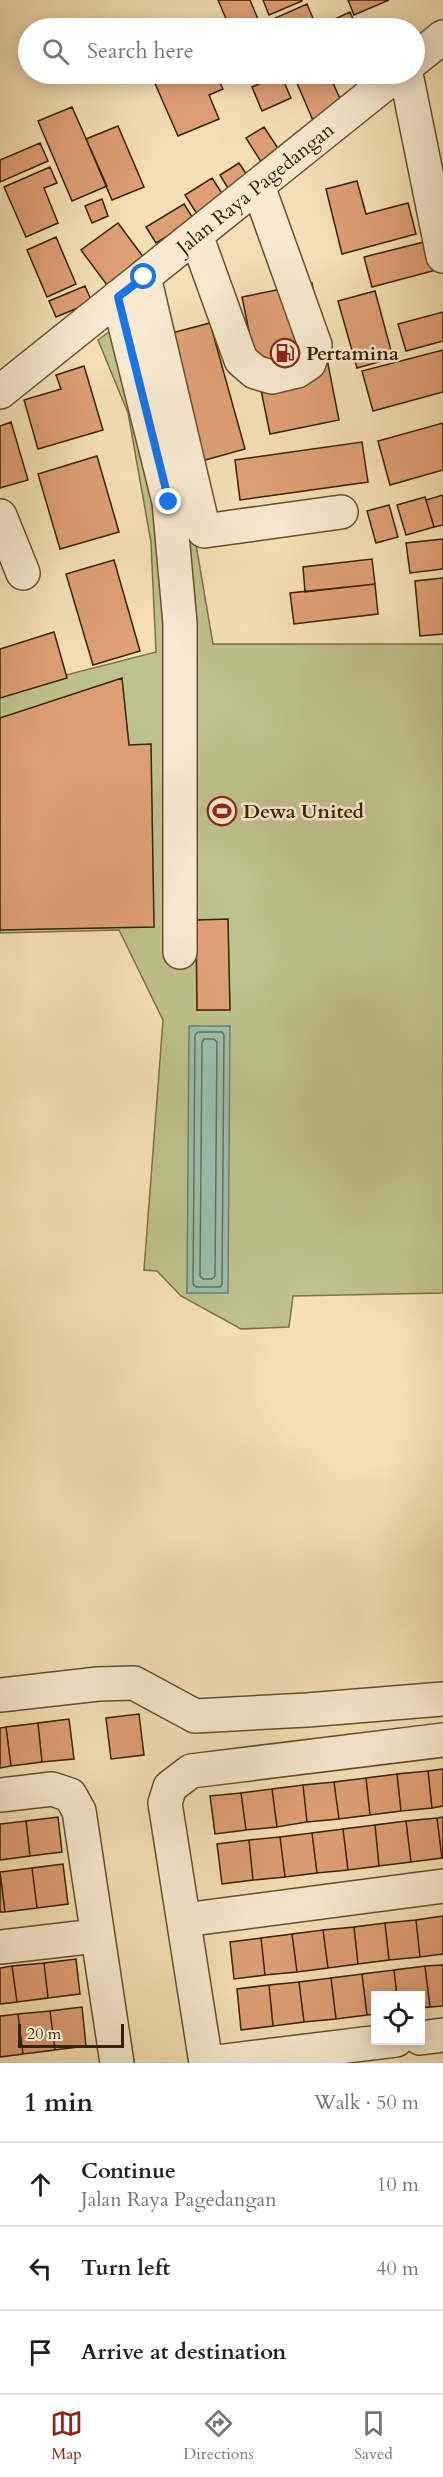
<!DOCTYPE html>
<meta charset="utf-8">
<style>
body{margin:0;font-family:Cardo,serif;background:#f6f6f6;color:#202124}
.controls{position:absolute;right:18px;bottom:18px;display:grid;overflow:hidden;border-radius:0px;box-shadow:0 3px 15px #0003}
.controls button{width:54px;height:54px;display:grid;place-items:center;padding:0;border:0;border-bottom:2px solid #e0e0e0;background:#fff;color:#202124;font:30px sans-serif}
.scale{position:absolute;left:18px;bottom:15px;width:106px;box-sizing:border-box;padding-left:6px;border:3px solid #362101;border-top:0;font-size:16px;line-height:21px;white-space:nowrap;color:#362101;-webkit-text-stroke:4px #f8ead0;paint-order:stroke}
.stop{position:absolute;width:18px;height:18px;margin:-14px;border:4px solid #1a73e8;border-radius:50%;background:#fff}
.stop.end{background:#1a73e8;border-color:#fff;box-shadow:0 2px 6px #0008}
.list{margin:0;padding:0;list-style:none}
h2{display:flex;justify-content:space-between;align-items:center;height:78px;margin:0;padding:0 24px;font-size:26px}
h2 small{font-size:20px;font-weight:400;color:#757577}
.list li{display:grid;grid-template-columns:39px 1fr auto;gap:18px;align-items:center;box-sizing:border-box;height:84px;padding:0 24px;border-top:2px solid #e0e0e0}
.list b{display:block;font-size:22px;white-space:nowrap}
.list p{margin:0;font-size:20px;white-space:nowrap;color:#757577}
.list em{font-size:20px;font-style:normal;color:#757577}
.icon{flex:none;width:33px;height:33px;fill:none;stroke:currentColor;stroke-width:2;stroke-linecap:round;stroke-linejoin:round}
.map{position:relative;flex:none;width:443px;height:2063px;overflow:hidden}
.search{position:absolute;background:#fff;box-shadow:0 3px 15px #0003;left:18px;right:18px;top:18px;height:66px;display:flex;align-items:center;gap:15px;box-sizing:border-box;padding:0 21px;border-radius:33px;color:#757577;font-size:22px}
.sheet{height:330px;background:#fff}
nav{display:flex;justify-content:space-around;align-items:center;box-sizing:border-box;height:84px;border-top:2px solid #e0e0e0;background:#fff;font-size:16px;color:#757577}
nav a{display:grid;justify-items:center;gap:3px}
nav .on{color:#8f2418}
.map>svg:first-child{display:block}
.green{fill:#bdc18d;stroke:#7a7147;stroke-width:1.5}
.water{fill:#9cbdad;stroke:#737f68;stroke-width:1.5}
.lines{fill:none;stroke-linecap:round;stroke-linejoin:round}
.shore{stroke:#696f57;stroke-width:1.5}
.building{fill:#de9f76;stroke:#362101;stroke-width:1.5}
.minor-casing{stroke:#66502e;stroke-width:36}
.minor{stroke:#f8ead0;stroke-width:33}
.route{stroke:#1a73e8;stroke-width:8}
.labels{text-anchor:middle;stroke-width:5;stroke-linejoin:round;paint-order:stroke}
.street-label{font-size:20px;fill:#362101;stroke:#f8ead0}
.poi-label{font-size:20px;font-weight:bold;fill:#362101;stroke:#f8ead0;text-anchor:start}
</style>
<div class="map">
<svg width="443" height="2063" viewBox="0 0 443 2063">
<rect width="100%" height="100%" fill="#f5dfb6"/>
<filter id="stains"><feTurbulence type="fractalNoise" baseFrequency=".00333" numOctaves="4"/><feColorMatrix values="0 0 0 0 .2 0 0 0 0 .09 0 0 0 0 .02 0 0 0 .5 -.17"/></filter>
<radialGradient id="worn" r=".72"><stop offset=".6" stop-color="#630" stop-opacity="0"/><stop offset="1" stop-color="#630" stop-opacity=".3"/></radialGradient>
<path class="green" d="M 139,310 L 188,498 L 213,644 L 443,644 L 443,1293 L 293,1296 L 289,1327 L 241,1329 L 181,1296 L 157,1271 L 144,1270 L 163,1020 L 119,930 L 0,933 L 0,692 L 156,652 L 151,542 L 128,413 L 98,340 Z"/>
<path class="water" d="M 189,1026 L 230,1026 L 228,1293 L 187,1293 Z"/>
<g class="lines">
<path class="shore" d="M 198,1032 L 222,1032 L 224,1035 L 222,1284 L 220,1287 L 196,1287 L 193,1284 L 195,1035 Z
M 204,1039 L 214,1039 L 217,1042 L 215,1276 L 212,1279 L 203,1279 L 200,1276 L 202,1042 Z"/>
</g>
<path class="building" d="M 218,0 L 250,0 L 260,24 L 251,28 L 230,28 Z
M 263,0 L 302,0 L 302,1 L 269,15 Z
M 348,0 L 389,0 L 354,15 Z
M 307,4 L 317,28 L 278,28 L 273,19 Z
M 350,12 L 357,28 L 329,28 L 326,23 Z
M 166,74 L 216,74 L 223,89 L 209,95 L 219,119 L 178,136 L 153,79 Z
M 293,74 L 329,74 L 346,112 L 315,125 Z
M 281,75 L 291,98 L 262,111 L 252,87 Z
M 72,107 L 107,186 L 72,201 L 38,121 Z
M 118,126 L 144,187 L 112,200 L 86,139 Z
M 264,127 L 281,153 L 263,165 L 246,138 Z
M 40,143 L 48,161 L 0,182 L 0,160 Z
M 239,163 L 249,178 L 229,190 L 220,175 Z
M 50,167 L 57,183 L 44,188 L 58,223 L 26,237 L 4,187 Z
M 212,178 L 225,198 L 197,214 L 185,195 Z
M 357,181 L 366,214 L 408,203 L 416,234 L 342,254 L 326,189 Z
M 102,199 L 108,216 L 92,223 L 85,206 Z
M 184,204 L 194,220 L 156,243 L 146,227 Z
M 118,223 L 144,258 L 107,285 L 81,250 Z
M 56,237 L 76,284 L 47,297 L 27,250 Z
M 432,240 L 440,269 L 372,287 L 364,257 Z
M 312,283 L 339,420 L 270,434 L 242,297 Z
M 85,286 L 92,302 L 56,317 L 49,301 Z
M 375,291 L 393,358 L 357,368 L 338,301 Z
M 443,312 L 443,341 L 406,351 L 398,324 Z
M 210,323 L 245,449 L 198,462 L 164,335 Z
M 443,350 L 443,392 L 373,411 L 362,371 Z
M 84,366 L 103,430 L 38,449 L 24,400 L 61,389 L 56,375 Z
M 11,422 L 28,480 L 0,488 L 0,426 Z
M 443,423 L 443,470 L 390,485 L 378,441 Z
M 362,442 L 368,482 L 240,500 L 235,460 Z
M 97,456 L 119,532 L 60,549 L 38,474 Z
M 443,495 L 443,525 L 434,527 L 426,500 Z
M 425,497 L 434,527 L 406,535 L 397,505 Z
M 389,505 L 398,537 L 376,543 L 367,511 Z
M 443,539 L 443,569 L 410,573 L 406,543 Z
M 372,559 L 375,584 L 305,592 L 303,567 Z
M 114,560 L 140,651 L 93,665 L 66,574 Z
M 443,578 L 443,634 L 420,636 L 415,581 Z
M 375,584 L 378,614 L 294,624 L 290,593 Z
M 54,632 L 67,678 L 0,698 L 0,649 Z
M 122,678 L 129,745 L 151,744 L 154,927 L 0,930 L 0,718 Z
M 228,919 L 230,1010 L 197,1010 L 196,920 Z
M 139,1714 L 144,1755 L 111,1759 L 106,1718 Z
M 69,1719 L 74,1759 L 42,1762 L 38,1723 Z
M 38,1723 L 42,1762 L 11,1766 L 6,1727 Z
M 6,1727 L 11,1766 L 0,1768 L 0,1728 Z
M 443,1769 L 443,1806 L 432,1808 L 428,1771 Z
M 428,1771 L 432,1808 L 401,1811 L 397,1774 Z
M 397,1774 L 401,1811 L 370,1815 L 366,1778 Z
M 366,1778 L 370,1815 L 339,1819 L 334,1782 Z
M 334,1782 L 339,1819 L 307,1822 L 303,1785 Z
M 303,1785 L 307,1822 L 277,1827 L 272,1789 Z
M 272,1789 L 277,1827 L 246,1830 L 241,1793 Z
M 241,1793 L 246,1830 L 215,1834 L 210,1796 Z
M 58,1817 L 62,1852 L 30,1856 L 26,1821 Z
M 443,1817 L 443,1858 L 442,1858 L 437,1818 Z
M 437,1818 L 442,1858 L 411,1862 L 406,1821 Z
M 26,1821 L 30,1856 L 0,1860 L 0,1824 Z
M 406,1821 L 411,1862 L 379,1866 L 375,1825 Z
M 375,1825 L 379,1866 L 348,1870 L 343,1829 Z
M 343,1829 L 348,1870 L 317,1873 L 312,1833 Z
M 312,1833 L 317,1873 L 285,1877 L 280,1837 Z
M 280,1837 L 285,1877 L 253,1880 L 249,1840 Z
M 249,1840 L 253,1880 L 222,1884 L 217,1844 Z
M 63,1864 L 68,1904 L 37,1908 L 32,1868 Z
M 32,1868 L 37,1908 L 5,1912 L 0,1872 Z
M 0,1872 L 5,1912 L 0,1912 Z
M 443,1916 L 443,1954 L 420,1957 L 416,1920 Z
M 416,1920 L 420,1957 L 389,1960 L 385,1923 Z
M 385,1923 L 389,1960 L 358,1964 L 354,1927 Z
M 354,1927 L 358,1964 L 328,1968 L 323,1930 Z
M 323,1930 L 328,1968 L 297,1972 L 292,1934 Z
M 292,1934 L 297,1972 L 265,1975 L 261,1938 Z
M 261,1938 L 265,1975 L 234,1979 L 230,1942 Z
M 76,1959 L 80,1994 L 48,1998 L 44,1963 Z
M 44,1963 L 48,1998 L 17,2002 L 12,1966 Z
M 443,1965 L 443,2006 L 430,2007 L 425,1966 Z
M 12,1966 L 17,2002 L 0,2004 L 0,1968 Z
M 425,1966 L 430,2007 L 420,2008 L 420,1996 L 397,1996 L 394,1970 Z
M 394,1970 L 397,1996 L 376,1996 L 376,2014 L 367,2015 L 362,1974 Z
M 362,1974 L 367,2015 L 336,2019 L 331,1978 Z
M 331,1978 L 336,2019 L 304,2022 L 299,1982 Z
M 299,1982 L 304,2022 L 273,2026 L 269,1985 Z
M 269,1985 L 273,2026 L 241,2030 L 237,1989 Z
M 82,2007 L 86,2046 L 55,2050 L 50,2011 Z
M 50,2011 L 55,2050 L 23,2054 L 18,2014 Z
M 18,2014 L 23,2054 L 0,2057 L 0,2016 Z"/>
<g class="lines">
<g class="minor-casing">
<path id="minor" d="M 414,60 L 443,37
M 406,74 L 443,256
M 196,235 L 241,360 L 255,372 L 272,377 L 297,371 L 309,363 L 315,345 L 258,186
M 144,277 L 204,531 L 341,512
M 118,297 L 169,502 L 180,623 L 180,952
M 0,392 L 397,74
M 0,516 L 23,573
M 0,1695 L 98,1684 L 134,1683 L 195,1716 L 307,1710 L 443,1699
M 0,1795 L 52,1789 L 70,1795 L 79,1811 L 117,2063
M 184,1920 L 443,1886
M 0,1947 L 96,1936
M 420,2038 L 443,2035
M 206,2063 L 165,1803 L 170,1787 L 191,1771 L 443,1740
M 209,2063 L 396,2040"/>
</g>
<use href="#minor" class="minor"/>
</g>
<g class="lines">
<path class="route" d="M 144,277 L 118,297 L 169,502"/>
</g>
<defs>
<g id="fuel-ring" transform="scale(1.5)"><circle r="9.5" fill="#f8ead0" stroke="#8f2418" stroke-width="1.5"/><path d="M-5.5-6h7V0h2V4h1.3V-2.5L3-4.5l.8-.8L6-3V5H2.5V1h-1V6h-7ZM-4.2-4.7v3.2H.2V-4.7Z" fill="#8f2418"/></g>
<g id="stadium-ring" transform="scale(1.5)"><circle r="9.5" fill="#f8ead0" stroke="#8f2418" stroke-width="1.5"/><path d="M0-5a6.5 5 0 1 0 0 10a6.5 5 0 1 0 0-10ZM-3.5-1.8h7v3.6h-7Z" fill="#8f2418"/></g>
</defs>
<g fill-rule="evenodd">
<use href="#fuel-ring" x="285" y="353"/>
<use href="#stadium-ring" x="222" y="811"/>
</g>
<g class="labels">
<g class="street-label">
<text transform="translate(255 188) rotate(-39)" y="7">Jalan Raya Pagedangan</text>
</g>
<g class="poi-label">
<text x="306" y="360">Pertamina</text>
<text x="243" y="818">Dewa United</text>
</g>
</g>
<rect width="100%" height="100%" filter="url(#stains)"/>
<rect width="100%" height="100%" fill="url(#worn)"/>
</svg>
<div class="controls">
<button><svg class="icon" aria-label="locate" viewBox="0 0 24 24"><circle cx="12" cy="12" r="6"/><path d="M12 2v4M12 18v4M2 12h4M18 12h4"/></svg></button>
</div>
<div class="scale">20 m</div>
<div class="stop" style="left:144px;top:277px"></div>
<div class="stop end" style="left:169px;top:502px"></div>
<div class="search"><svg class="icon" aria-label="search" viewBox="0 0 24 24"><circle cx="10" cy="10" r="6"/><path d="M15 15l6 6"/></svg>Search here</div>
</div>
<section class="sheet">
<h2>1 min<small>Walk · 50 m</small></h2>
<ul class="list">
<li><svg class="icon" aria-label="ahead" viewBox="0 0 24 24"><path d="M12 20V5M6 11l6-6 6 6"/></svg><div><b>Continue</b><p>Jalan Raya Pagedangan</p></div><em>10 m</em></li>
<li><svg class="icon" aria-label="left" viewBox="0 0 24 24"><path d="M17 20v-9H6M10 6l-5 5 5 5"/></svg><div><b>Turn left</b></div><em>40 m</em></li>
<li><svg class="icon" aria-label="arrive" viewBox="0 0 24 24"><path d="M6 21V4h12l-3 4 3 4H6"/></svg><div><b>Arrive at destination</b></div></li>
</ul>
</section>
<nav>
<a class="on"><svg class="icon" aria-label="map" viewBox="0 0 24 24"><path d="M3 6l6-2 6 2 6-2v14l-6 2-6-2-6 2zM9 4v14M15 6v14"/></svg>Map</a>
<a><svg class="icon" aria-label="directions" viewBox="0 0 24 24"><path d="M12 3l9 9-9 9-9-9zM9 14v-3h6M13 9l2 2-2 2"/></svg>Directions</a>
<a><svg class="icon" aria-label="saved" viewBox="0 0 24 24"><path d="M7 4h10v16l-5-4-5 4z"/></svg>Saved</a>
</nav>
